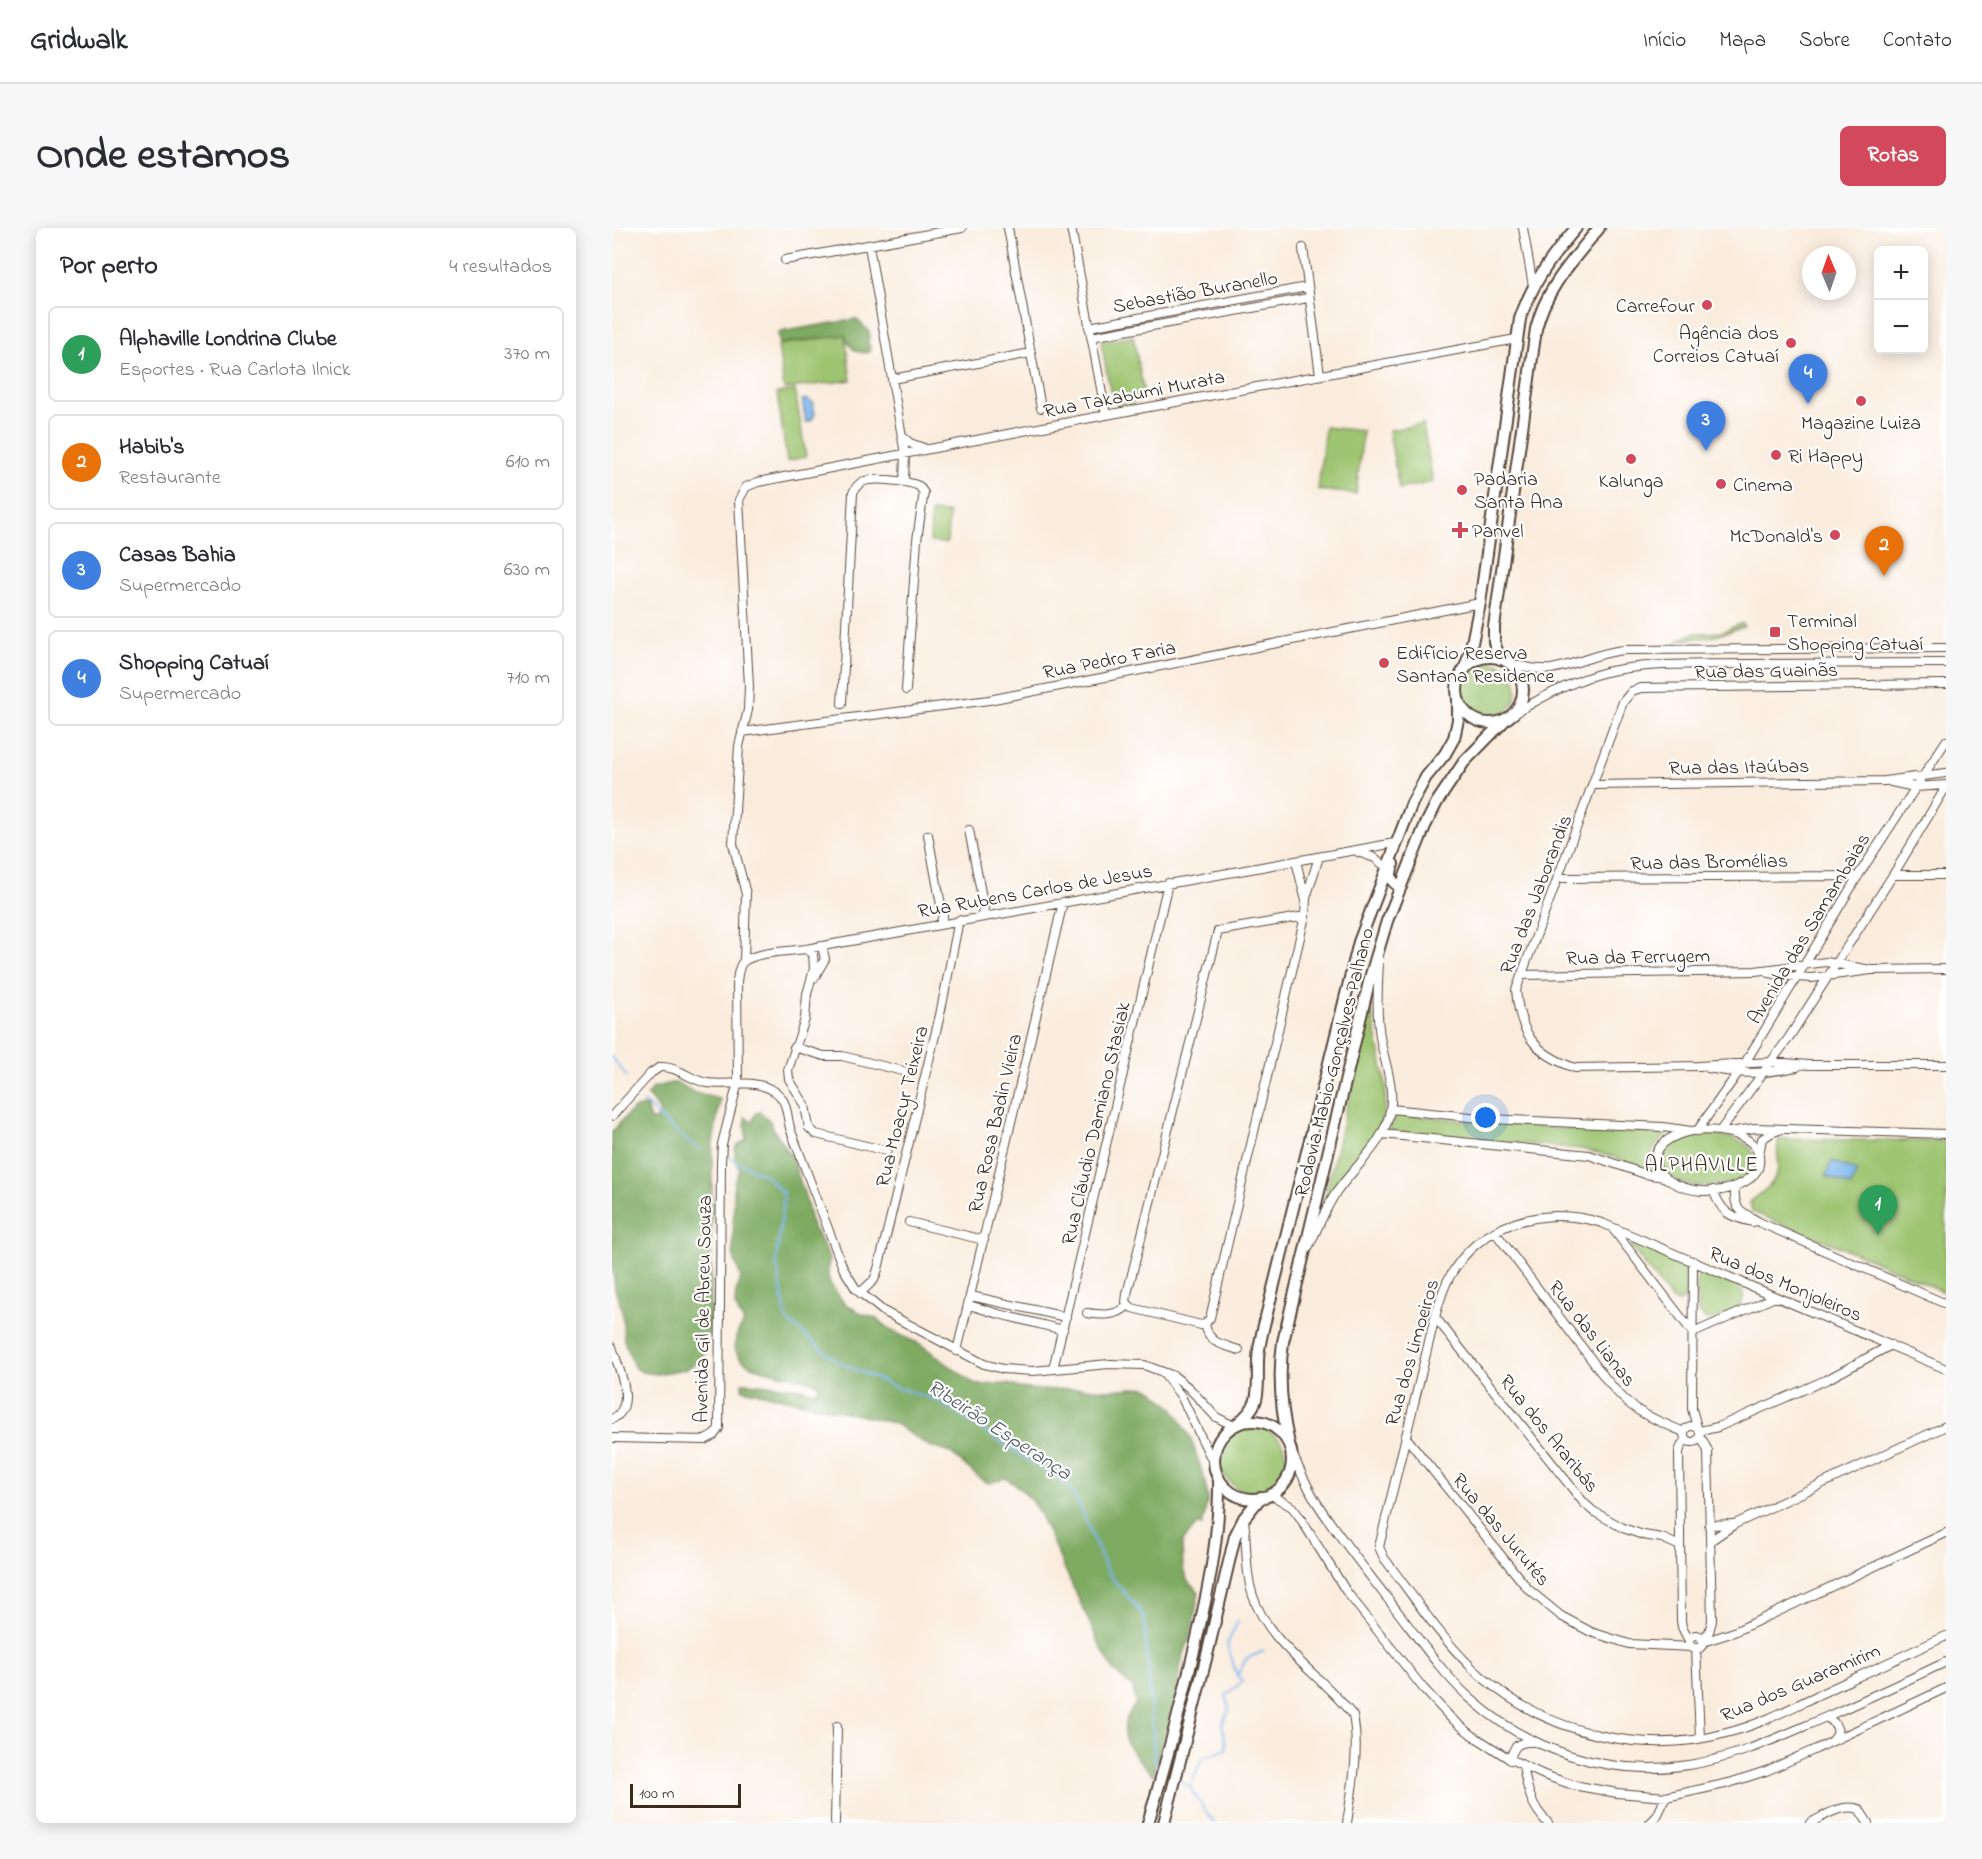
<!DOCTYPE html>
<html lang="pt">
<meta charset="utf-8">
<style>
body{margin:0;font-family:"Indie Flower",sans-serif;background:#f7f7f7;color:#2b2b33}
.controls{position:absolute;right:18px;top:18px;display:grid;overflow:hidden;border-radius:9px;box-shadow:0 3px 15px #0003}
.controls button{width:54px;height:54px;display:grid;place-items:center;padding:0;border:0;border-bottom:2px solid #e1e1e2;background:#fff;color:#2b2b33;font:30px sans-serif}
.compass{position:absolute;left:1190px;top:18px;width:54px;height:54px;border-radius:50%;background:#fff;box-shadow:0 3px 15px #0003;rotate:358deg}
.scale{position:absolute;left:18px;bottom:15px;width:111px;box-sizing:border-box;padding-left:6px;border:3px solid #3b2a1e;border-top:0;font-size:16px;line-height:21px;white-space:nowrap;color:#3b2a1e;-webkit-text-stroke:4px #fff;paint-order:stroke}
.you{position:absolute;left:874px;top:890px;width:21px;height:21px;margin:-15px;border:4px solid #fff;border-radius:50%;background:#1a73e8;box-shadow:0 0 0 9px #1a73e833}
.badge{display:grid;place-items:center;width:39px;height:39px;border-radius:50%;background:#d1495b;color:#fff;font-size:20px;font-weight:700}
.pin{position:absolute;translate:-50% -50px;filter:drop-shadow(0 2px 3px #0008)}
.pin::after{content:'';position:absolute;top:32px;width:21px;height:18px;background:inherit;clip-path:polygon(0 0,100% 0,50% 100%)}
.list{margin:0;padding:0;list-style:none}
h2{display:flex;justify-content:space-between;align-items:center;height:78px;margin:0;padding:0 24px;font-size:26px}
h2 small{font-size:20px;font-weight:400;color:#7c7c81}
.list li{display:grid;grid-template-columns:39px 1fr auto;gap:18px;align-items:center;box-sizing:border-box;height:96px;margin:0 12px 12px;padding:0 12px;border:2px solid #e1e1e2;border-radius:9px}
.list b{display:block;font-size:22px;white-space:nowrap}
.list p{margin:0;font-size:20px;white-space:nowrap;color:#7c7c81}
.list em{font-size:20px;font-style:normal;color:#7c7c81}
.map{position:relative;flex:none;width:1334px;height:1595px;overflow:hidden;border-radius:9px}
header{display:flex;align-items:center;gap:36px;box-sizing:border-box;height:84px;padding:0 30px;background:#fff;border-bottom:2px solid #e1e1e2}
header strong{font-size:28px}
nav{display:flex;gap:33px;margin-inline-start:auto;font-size:21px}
.intro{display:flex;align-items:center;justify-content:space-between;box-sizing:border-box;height:144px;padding:0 36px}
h1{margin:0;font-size:42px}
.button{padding:15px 27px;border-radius:9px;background:#d1495b;color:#fff;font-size:21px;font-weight:700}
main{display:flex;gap:36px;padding:0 36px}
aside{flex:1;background:#fff;border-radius:9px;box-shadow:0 3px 15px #0003}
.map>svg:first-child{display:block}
.green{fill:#9dc46f;stroke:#6c7746;stroke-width:1.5}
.forest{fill:#7eaa62;stroke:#5c6a40;stroke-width:1.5}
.water{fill:#7cb6ed;stroke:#5c7086;stroke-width:1.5}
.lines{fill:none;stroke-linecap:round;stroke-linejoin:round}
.stream{stroke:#7cb6ed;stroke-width:2}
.minor-casing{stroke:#58473b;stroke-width:10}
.major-casing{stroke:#58473b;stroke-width:14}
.minor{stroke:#fff;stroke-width:8}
.major{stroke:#fff;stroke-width:10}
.poi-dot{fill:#d1495b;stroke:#fff;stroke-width:2}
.labels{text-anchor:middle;stroke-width:4.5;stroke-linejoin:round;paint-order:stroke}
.street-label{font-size:20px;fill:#3b2a1e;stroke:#fff}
.poi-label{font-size:20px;fill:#3b2a1e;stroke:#fff;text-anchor:start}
.neighbourhood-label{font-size:21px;letter-spacing:1.5px;fill:#3b2a1e;stroke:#fff}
.water-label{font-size:21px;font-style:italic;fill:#525b66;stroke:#fff}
</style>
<header>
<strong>Gridwalk</strong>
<nav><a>Início</a><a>Mapa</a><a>Sobre</a><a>Contato</a></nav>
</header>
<div class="intro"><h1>Onde estamos</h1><a class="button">Rotas</a></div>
<main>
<aside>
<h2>Por perto<small>4 resultados</small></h2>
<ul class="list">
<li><span class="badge" style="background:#2e9e5b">1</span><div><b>Alphaville Londrina Clube</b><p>Esportes · Rua Carlota Ilnick</p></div><em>370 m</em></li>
<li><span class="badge" style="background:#e8710a">2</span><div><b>Habib's</b><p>Restaurante</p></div><em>610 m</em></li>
<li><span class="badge" style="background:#3f7fe0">3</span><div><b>Casas Bahia</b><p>Supermercado</p></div><em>630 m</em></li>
<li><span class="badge" style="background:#3f7fe0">4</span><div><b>Shopping Catuaí</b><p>Supermercado</p></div><em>710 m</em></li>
</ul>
</aside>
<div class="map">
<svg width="1334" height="1595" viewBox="0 0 1334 1595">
<rect width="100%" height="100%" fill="#fff"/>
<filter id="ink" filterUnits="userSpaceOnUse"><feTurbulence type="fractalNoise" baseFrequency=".0167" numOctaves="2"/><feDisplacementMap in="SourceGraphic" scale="12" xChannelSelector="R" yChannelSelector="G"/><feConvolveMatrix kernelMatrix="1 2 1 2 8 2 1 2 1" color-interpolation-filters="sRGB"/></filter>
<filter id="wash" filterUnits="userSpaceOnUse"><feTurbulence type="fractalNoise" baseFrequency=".008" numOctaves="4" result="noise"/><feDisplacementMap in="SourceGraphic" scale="24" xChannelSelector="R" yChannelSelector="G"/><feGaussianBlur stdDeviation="1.35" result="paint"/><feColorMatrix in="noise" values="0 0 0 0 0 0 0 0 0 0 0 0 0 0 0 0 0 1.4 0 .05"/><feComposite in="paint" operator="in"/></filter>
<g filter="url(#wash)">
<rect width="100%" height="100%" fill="#faecdd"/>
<path class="green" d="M 233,107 L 239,152 L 172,161 L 166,117 Z
M 521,108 L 533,171 L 507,176 L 500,172 L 489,114 Z
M 183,162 L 194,229 L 175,233 L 165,165 Z
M 811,196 L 821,254 L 787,261 L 777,202 Z
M 713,199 L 751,203 L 744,266 L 706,262 Z
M 319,284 L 337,285 L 335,315 L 318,314 Z
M 1130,395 L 1132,398 L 1104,408 L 1065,413 L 1083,405 L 1109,404 Z
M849 462a28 28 0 1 1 56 0a28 28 0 1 1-56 0Z
M 759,777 L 774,858 L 772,887 L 760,913 L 729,949 L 717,967 L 713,968 Z
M 783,886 L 951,901 L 1056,905 C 1043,919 1037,920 1040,942 L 1038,943 L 1002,929 L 969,921 L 779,903 L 778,899 Z
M 1099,906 C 1113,908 1133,911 1141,924 C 1163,960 1054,973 1048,934 C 1047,930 1048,925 1051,921 C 1062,908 1083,906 1099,906 Z
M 1167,911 L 1334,913 L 1334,1065 L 1256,1030 L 1140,984 L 1138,974 C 1150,965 1167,953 1166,936 C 1166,926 1164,920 1167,911 Z
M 1020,1014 L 1024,1014 L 1071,1034 C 1078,1043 1077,1061 1072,1071 L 1066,1074 L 1060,1072 L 1020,1020 Z
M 1095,1044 C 1105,1047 1123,1052 1129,1061 C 1140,1079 1109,1090 1096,1092 L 1086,1084 L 1084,1052 L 1089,1045 Z
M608 1231a33 33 0 1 1 66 0a33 33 0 1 1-66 0Z"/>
<path class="forest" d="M 244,91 L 257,103 L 258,110 L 255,112 L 259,122 L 258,124 C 243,127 238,120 233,107 L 167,116 L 166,105 L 173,103 Z
M 59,855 L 66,855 L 83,865 L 108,871 L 101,916 L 100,945 L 99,1093 L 92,1127 L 86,1135 L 74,1141 L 45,1146 L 30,1144 L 22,1139 L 12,1112 L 10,1081 L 3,1061 L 0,1037 L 0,904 C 11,893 18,878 34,878 L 38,892 L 44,892 L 48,885 L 44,877 L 35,867 L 41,860 Z
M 148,884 L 157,892 L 165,907 L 180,929 L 193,968 L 200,998 L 213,1020 L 217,1031 L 216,1048 L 219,1057 L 232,1075 L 248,1085 L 263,1090 L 280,1103 L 308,1116 L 364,1157 L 397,1156 L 407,1160 L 431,1162 L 469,1160 L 498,1162 L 533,1159 L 540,1162 L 562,1181 L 579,1211 L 592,1249 L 596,1270 L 590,1298 L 585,1297 L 570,1314 L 571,1341 L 575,1352 L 587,1365 L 580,1402 L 569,1435 L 565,1474 L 558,1490 L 541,1547 C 530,1534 506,1515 513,1496 C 515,1488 520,1481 524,1475 L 521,1460 L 502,1443 L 490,1422 L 427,1285 C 418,1269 409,1259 393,1250 L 377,1255 L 370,1252 L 339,1225 L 315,1217 L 282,1195 L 130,1161 L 130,1155 L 136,1155 L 189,1160 L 201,1164 L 207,1161 L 206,1156 C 185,1144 122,1147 123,1116 C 123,1107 127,1102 132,1095 L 123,1078 L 124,1064 L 129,1050 L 121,1026 L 122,954 L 128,941 C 122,933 122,928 124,918 L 134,911 L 133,889 L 140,894 L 144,885 Z"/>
<path class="water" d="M 195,171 L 201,175 L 203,186 L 199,193 L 194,194 L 190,172 Z
M 1220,933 L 1245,944 L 1239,958 L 1214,948 Z"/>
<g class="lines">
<path class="stream" d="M 0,829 L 14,848
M 31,874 L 63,903 L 88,922
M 118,930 L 153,947 L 172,966 L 164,1034 L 175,1093 L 226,1134 L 286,1160 L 324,1172 L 456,1258 L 466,1274 L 496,1345 L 532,1388 L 543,1535 L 548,1538
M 625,1448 L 634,1431 L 652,1423
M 567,1552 L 578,1560 L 602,1595
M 578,1560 L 590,1530 L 615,1521 L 610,1496 L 617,1482 L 614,1467 L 631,1453 L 625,1448 L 615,1416 L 626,1393"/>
</g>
</g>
<g filter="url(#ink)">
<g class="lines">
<g class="minor-casing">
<path id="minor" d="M 396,0 L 429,180
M 459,0 L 494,187
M 911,0 L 921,58
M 257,18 L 293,226 L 292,254
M 691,20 L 708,147
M 173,32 L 350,0
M 477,99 L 695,59
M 479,109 L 696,70
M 280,151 L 419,125
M 291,209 L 298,215 L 314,221
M 897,435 C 911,439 925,442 939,441 C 965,437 985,424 1013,422 L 1334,420
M 1334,456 L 1029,460 L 1020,463 L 1011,474 L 904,762 C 908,805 921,825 963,840 L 1086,838 L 1159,834 L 1197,837 L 1334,837
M 230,476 L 241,265 C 243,260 245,257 250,254 C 261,249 297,253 307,258 L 312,265 L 311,270 L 305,312 L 294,462
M 899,488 C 929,469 959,453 994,444 C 1039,434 1087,437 1134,436 C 1201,436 1267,435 1334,435
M 130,504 L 377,472 L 868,375
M 1279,554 L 1303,559 L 1334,557
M 981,557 L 1273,553 L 1334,545
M 357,602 L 372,680 L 369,689
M 316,607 L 331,688 L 328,696
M 746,624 L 763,630 L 774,639
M 684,633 L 693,669
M 1281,647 L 1334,647
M 948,650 L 1246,648
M 693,688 L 606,703 L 515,1066 L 514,1074 L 520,1080 L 589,1097 L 593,1096 L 598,1090 L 693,688 L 694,670 L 707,629
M 194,721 L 201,726 L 202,741 L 195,766 L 193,791 L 176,842 L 177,851 L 193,877 L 197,900 L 204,906 L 275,923
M 132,733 L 134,666 L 121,616 L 127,518 L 136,482 L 137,458 L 127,272 L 134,259 L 146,254 L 494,187 L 904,111
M 1157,745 L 1184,749 L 1200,750 L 1259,742 L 1334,741
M 909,747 L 1143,743 L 1214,734 L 1259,742
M 202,750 L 213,731 L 210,718
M 182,819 L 212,828 L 230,828 L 295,844
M 1096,840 C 1133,847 1148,846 1185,839
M 779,881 L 878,891 L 1051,899 L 1079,903
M 0,888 L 39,845 L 48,839 C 66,838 78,852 95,855 C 117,858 141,850 162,863 C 177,872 174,889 179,903 C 196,949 214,994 231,1040 L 244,1061 L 271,1083 L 372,1136 L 391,1141 L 421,1143 L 497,1136 L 532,1137 L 562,1148 L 577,1160 L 604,1189 L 622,1198
M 1079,903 C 1103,900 1156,904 1146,941 C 1127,971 1065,970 1045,941 C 1037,918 1060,907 1079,903 Z
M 1085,903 L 1133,835 L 1246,648 L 1334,513
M 1108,903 L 1176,811 L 1281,647 L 1334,559
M 1117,904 L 1143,900 L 1334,906
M 770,906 L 977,927 L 1033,946 L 1052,949
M 1147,926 L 1150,911 L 1159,905 L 1167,902
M 1123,959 C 1121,983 1130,984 1149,995 L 1334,1076
M 1101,962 C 1110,986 1118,989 1141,994
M 297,994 L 372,1012
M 1001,1001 L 1081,1105
M 883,1004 L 994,1151 C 1020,1184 1034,1188 1072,1204
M 697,1018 C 706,1000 713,981 724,965 C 743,937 773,916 778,882 C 783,857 772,834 768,809 C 764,783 766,758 767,732
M 1081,1033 L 1080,1181 L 1085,1199
M 248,1065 L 262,1052 L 266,1041 L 328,787 L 347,692
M 359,1068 L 454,1089
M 357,1077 L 387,1086 L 451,1102
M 475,1085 C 489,1087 505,1089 516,1077
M 823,1089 L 972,1275 L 981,1283 L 1011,1300 L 1031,1307 L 1050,1310 L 1068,1318
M 593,1096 C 597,1116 609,1116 627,1122
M 1081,1105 L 1163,1069
M 0,1119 C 6,1139 26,1179 0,1191
M 345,1123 L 451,674
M 441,1141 L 556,655
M 1334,1141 L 990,995 C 933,977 867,994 837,1050 C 830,1062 827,1076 823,1089 L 767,1319 L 772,1330 C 803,1370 832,1416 870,1449 C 937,1506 1033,1529 1118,1504 C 1149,1496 1177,1481 1206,1467 C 1249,1447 1291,1428 1334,1408
M 551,1145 L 569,1168 L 602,1236
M1072 1206a8 8 0 1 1 16 0a8 8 0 1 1-16 0Z
M 1088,1203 L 1106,1199 L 1216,1151 L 1279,1117
M 793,1208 L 916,1361 L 949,1388 L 979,1404 L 1017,1416 L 1080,1419
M 0,1210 L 93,1212 L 102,1207 L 107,1200 L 109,934 L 110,916 L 126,854 L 125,753 C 126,747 126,741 130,735 C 140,724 179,723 194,721 L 783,615
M 1086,1211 L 1091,1213 L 1096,1223 L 1100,1393 L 1097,1404 L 1090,1411
M 1074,1212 L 1070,1216 L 1067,1224 L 1069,1392 L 1070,1399 L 1077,1413
M 679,1223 C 687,1240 695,1259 705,1275 C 730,1314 761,1351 789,1388 C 811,1417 832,1447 859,1471 C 915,1521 994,1548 1069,1538 C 1120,1532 1167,1509 1214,1489 C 1254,1471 1294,1453 1334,1434
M 658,1266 L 680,1279 L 687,1288 L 734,1363 L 811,1460 L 838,1489 L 860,1507 L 896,1530 L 932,1547 L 961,1557 L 1005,1565 L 1054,1569 L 1117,1555 L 1154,1543 L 1204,1521 L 1334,1460
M 632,1291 C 635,1316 633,1344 641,1368 C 658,1419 711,1447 741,1488 C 748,1522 740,1561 735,1595
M 1097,1297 L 1122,1296
M 1098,1313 L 1123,1296 L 1334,1198
M1077 1414a7 7 0 1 1 14 0a7 7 0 1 1-14 0Z
M 1091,1414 L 1122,1404 L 1334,1305
M 1084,1420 L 1088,1510
M 1214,1489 C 1225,1495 1230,1504 1220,1513
M 898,1532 C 901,1519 906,1513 920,1514
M 911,1538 C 915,1560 919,1579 936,1595
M 223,1595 L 225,1498
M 1038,1595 L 1045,1588 L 1054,1569
M 1198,1595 C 1213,1588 1230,1575 1247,1581 L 1256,1595"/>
</g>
<g class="major-casing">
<path id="major" d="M845 462a33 33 0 1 1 66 0a33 33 0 1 1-66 0Z
M 888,431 L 882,414 L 882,399 L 924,101 C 933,61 962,31 987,0
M 852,442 L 858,425 L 868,375 L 908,91 C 920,55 940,28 964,0
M 781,636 C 778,647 777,654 789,659
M602 1232a39 39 0 1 1 78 0a39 39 0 1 1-78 0Z
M 624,1197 C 651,1175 645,1165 646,1133 C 646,1122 649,1111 651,1101 L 747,714 L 800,575 L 814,549 L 833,526 L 842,510 L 846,492 L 846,470
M 677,1216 C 669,1182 666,1149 671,1114 L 758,750 L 775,693 L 813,598 L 825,574 L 852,534 L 894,491
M 536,1595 C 552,1541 567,1486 580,1431 C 594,1373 608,1312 607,1251
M 552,1595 L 596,1423 L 623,1308 L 632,1290 L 649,1269"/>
</g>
<use href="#minor" class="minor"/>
<use href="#major" class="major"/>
</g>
</g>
<g class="poi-dot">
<circle cx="1095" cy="77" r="6"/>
<circle cx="1179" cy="115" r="6"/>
<circle cx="1249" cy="173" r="6"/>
<circle cx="1164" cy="227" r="6"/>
<circle cx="1019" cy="231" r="6"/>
<circle cx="1109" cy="256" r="6"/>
<circle cx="850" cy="262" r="6"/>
<path d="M845 293h6v6h6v6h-6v6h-6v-6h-6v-6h6z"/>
<circle cx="1223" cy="307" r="6"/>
<rect x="1157" y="398" width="12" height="12" rx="3"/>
<circle cx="772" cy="435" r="6"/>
</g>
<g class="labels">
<g class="street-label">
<text transform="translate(583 63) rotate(-10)" y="7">Sebastião Buranello</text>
<text transform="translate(522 165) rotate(-11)" y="7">Rua Takabumi Murata</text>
<text transform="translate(497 431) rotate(-11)" y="7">Rua Pedro Faria</text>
<text transform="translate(1154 442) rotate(-1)" y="7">Rua das Guainãs</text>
<text transform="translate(1127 538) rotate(-1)" y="7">Rua das Itaúbas</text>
<text transform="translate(1097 633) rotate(-1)" y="7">Rua das Bromélias</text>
<text transform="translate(423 662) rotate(-10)" y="7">Rua Rubens Carlos de Jesus</text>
<text transform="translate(923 666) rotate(-69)" y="7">Rua das Jaborandis</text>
<text transform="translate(1196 700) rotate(-59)" y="7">Avenida das Samambaias</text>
<text transform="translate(1026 728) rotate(-1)" y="7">Rua da Ferrugem</text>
<text transform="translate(721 834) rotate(-76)" y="7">Rodovia Mabio Gonçalves Palhano</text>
<text transform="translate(289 878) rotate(-76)" y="7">Rua Moacyr Teixeira</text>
<text transform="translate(382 895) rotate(-77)" y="7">Rua Rosa Badin Vieira</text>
<text transform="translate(483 895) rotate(-77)" y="7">Rua Cláudio Damiano Stasiak</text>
<text transform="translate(1174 1055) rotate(23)" y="7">Rua dos Monjoleiros</text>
<text transform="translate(90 1081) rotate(-89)" y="7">Avenida Gil de Abreu Souza</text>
<text transform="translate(981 1105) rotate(52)" y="7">Rua das Lianas</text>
<text transform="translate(799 1124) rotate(-74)" y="7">Rua dos Limoeiros</text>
<text transform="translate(938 1205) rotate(51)" y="7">Rua dos Araribás</text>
<text transform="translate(890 1301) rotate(50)" y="7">Rua das Jurutés</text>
<text transform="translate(1188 1454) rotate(-23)" y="7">Rua dos Guaramirim</text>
</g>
<g class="poi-label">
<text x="1083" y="84" text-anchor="end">Carrefour</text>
<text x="1167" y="111" text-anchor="end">Agência dos<tspan x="1167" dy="23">Correios Catuaí</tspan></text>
<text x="1249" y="201" text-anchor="middle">Magazine Luiza</text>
<text x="1176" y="234">Ri Happy</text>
<text x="862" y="257">Padaria<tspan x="862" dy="23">Santa Ana</tspan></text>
<text x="1019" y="259" text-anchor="middle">Kalunga</text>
<text x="1121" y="263">Cinema</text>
<text x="860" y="309">Panvel</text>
<text x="1211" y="314" text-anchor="end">McDonald's</text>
<text x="1175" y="399">Terminal<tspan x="1175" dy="23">Shopping Catuaí</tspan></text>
<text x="784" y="431">Edifício Reserva<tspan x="784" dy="23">Santana Residence</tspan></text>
</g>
<g class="neighbourhood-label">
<text x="1090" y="943">ALPHAVILLE</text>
</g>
<g class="water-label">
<text transform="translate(388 1201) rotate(33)" y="7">Ribeirão Esperança</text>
</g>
</g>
</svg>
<div class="controls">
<button>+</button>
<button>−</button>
</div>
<svg class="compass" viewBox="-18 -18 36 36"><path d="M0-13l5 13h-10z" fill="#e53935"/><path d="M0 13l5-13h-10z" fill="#7c7c81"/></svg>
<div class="scale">100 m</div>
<div class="you"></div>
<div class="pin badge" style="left:1266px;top:1007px;background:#2e9e5b">1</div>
<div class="pin badge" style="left:1272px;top:348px;background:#e8710a">2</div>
<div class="pin badge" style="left:1094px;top:223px;background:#3f7fe0">3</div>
<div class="pin badge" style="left:1196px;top:176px;background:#3f7fe0">4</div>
</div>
</main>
